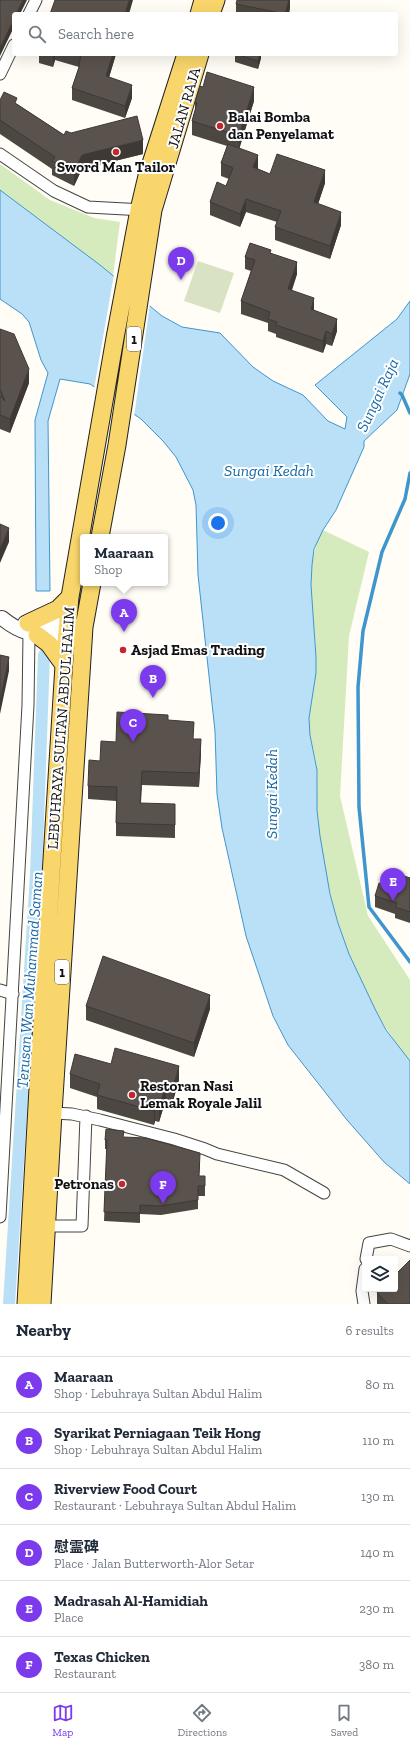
<!DOCTYPE html>
<meta charset="utf-8">
<style>
body{margin:0;font-family:"Zilla Slab","Noto Sans SC",serif;background:#f2f2f3;color:#1f2937}
.controls{position:absolute;right:12px;bottom:12px;display:grid;overflow:hidden;border-radius:4px;box-shadow:0 4px 16px #0002}
.controls button{width:36px;height:36px;display:grid;place-items:center;padding:0;border:0;border-bottom:1px solid #e0e1e3;background:#fff;color:#1f2937;font:20px sans-serif}
.you{position:absolute;left:218px;top:523px;width:14px;height:14px;margin:-10px;border:3px solid #fff;border-radius:50%;background:#1a73e8;box-shadow:0 0 0 6px #1a73e833}
.badge{display:grid;place-items:center;width:26px;height:26px;border-radius:50%;background:#7c3aed;color:#fff;font-size:13px;font-weight:700}
.pin{position:absolute;translate:-50% -33px;filter:drop-shadow(0 1px 2px #0008)}
.pin::after{content:'';position:absolute;top:21px;width:14px;height:12px;background:inherit;clip-path:polygon(0 0,100% 0,50% 100%)}
.popup{position:absolute;left:80px;top:534px;width:88px;height:52px;box-sizing:border-box;display:grid;place-content:center;border-radius:4px;background:#fff;filter:drop-shadow(0 1px 3px #0005);font-size:13px;white-space:nowrap;color:#747a83}
.popup b{font-size:15px;color:#1f2937}
.popup::after{content:'';position:absolute;left:50%;top:100%;margin-left:-8px;border:8px solid transparent;border-top-color:#fff}
.list{margin:0;padding:0;list-style:none}
h2{display:flex;justify-content:space-between;align-items:center;height:52px;margin:0;padding:0 16px;font-size:17px}
h2 small{font-size:13px;font-weight:400;color:#747a83}
.list li{display:grid;grid-template-columns:26px 1fr auto;gap:12px;align-items:center;box-sizing:border-box;height:56px;padding:0 16px;border-top:1px solid #e0e1e3}
.list b{display:block;font-size:15px;white-space:nowrap}
.list p{margin:0;font-size:13px;white-space:nowrap;color:#747a83}
.list em{font-size:13px;font-style:normal;color:#747a83}
.icon{flex:none;width:22px;height:22px;fill:none;stroke:currentColor;stroke-width:2;stroke-linecap:round;stroke-linejoin:round}
.map{position:relative;flex:none;width:410px;height:1304px;overflow:hidden}
.search{position:absolute;background:#fff;box-shadow:0 4px 16px #0002;left:12px;right:12px;top:12px;height:44px;display:flex;align-items:center;gap:10px;box-sizing:border-box;padding:0 14px;border-radius:4px;color:#747a83;font-size:15px}
.sheet{height:388px;background:#fff}
nav{display:flex;justify-content:space-around;align-items:center;box-sizing:border-box;height:56px;border-top:1px solid #e0e1e3;background:#fff;font-size:11px;color:#747a83}
nav a{display:grid;justify-items:center;gap:2px}
nav .on{color:#7c3aed}
.map>svg:first-child{display:block}
.green{fill:#d5ebbd}
.cemetery{fill:#d9e3c4}
.water{fill:#b9e0f7;stroke:#3f96cf}
.pier{fill:#fffdf5}
.lines{fill:none;stroke-linecap:round;stroke-linejoin:round}
.stream{stroke:#3f96cf;stroke-width:3.5}
.canal{stroke:#b9e0f7;stroke-width:12}
.minor-casing{stroke:#444;stroke-width:13}
.tertiary-casing{stroke:#444;stroke-width:16}
.primary-casing{stroke:#222;stroke-width:19}
.minor{stroke:#fff;stroke-width:11}
.tertiary{stroke:#fff;stroke-width:14}
.primary{stroke:#f9d66b;stroke-width:17}
.wall{fill:#4d4742}
.shaded-wall{fill:#3f3936}
.building{fill:#5a524d;stroke:#3f3936}
.poi-dot{fill:#c4262e;stroke:#fff;stroke-width:1.5}
.labels{text-anchor:middle;stroke-width:4;stroke-linejoin:round;paint-order:stroke}
.shield{fill:#fff;stroke:#585858;stroke-width:1}
.shield-label{font-size:14px;font-weight:bold;fill:#111}
.street-label{font-size:15px;fill:#111;stroke:#fff}
.poi-label{font-size:15px;font-weight:bold;fill:#111;stroke:#fff;text-anchor:start}
.water-label{font-size:16px;font-style:italic;fill:#1768a6;stroke:#fff}
</style>
<div class="map">
<svg width="410" height="1304" viewBox="0 0 410 1304">
<rect width="100%" height="100%" fill="#fffdf5"/>
<path class="green" d="M 0,164 L 50,200 L 94,218 L 120,222 L 113,276 L 0,190 Z
M 323,530 L 369,552 L 349,636 L 340,796 L 368,916 L 410,980 L 410,1061 C 353,992 326,901 317,813 C 316,799 318,785 317,771 C 316,753 308,735 309,717 C 309,696 317,676 316,654 C 315,613 302,568 323,530 Z"/>
<path class="cemetery" d="M 198,261 L 234,273 L 220,313 L 184,301 Z"/>
<path class="water" d="M 0,190 L 100,265 L 162,316 L 182,327 L 220,333 L 253,367 L 273,381 L 303,395 L 328,421 L 345,429 L 347,417 L 315,385 L 397,319 L 410,301 L 410,374 L 397,410 L 364,441 L 364,447 L 336,510 L 323,530 L 314,549 L 312,565 L 311,585 L 316,657 L 316,673 L 309,718 L 310,735 L 317,770 L 317,810 L 320,836 L 330,894 L 338,923 L 349,954 L 375,1009 L 386,1030 L 410,1061 L 410,1184 L 384,1162 L 347,1120 L 288,1045 L 273,1016 L 246,936 L 222,828 L 217,794 L 215,731 L 198,575 L 196,505 L 193,490 L 176,457 L 163,441 L 141,419 L 90,384 L 60,379 L 48,421 L 50,591 L 36,591 L 35,420 L 48,373 L 41,360 L 29,322 L 22,314 L 0,299 Z"/>
<path class="pier" d="M 114,274 L 150,304 L 134,417 L 94,389 Z"/>
<g class="lines">
<path class="stream" d="M 400,393 L 402,395 L 410,413
M 410,473 L 405,499 L 382,552 L 363,631 L 358,687 L 359,807 L 369,907 L 410,962"/>
<path class="canal" d="M 9,1304 L 36,875 L 44,655"/>
<g class="minor-casing">
<path id="minor" d="M 29,14 L 36,0
M 0,74 L 14,45
M 0,154 L 54,191 L 88,207 L 144,210
M 0,990 L 13,994
M 53,1113 L 72,1114 L 100,1120 L 174,1139 L 205,1149 L 217,1154 L 284,1170 L 324,1193
M 0,1217 L 28,705 L 29,634
M 46,1226 L 82,1226 L 86,1116
M 366,1259 L 369,1243 L 391,1239 L 410,1246
M 364,1304 L 362,1291 L 365,1269"/>
</g>
<g class="tertiary-casing">
<path id="tertiary" d="M 2,618 C 27,639 46,635 77,639
M 25,623 L 78,626"/>
</g>
<g class="primary-casing">
<path id="primary" d="M 199,14 L 203,0
M 211,14 L 216,0
M 100,537 L 117,445 L 153,210 L 200,54
M 28,623 L 58,609 L 70,597
M 37,635 L 49,644 L 64,665
M 26,1304 L 39,1070 L 64,665 L 70,597 L 115,338 L 139,210 L 147,176 L 186,54
M 42,1304 L 53,1113 L 84,627 L 92,583"/>
</g>
<use href="#minor" class="minor"/>
<use href="#tertiary" class="tertiary"/>
<use href="#primary" class="primary"/>
</g>
<path class="wall" d="M 290,0 L 290,7 L 289,14 L 236,14 L 236,4 Z
M 39,54 L 116,54 L 109,77 L 132,98 L 125,118 L 72,100 L 72,88 L 79,67 L 55,60 L 53,67 L 39,63 Z
M 235,54 L 261,54 L 261,58 L 258,69 L 235,62 Z
M 203,87 L 254,101 L 239,148 L 258,169 L 270,174 L 325,183 L 318,204 L 341,225 L 330,259 L 275,240 L 275,227 L 277,222 L 246,212 L 240,227 L 210,215 L 210,202 L 226,186 L 229,179 L 221,176 L 221,163 L 227,146 L 192,135 L 192,121 L 195,111 L 195,102 Z
M 0,100 L 17,104 L 64,135 L 71,133 L 143,154 L 82,169 L 74,186 L 52,175 L 52,169 L 0,134 Z
M 271,253 L 297,274 L 292,290 L 337,331 L 332,346 L 326,344 L 323,353 L 276,337 L 276,334 L 268,331 L 268,323 L 241,314 L 241,301 L 251,271 L 245,269 L 245,257 Z
M 0,329 L 29,383 L 10,433 L 0,429 Z
M 168,720 L 194,739 L 201,752 L 199,787 L 142,785 L 141,803 L 175,817 L 175,838 L 116,836 L 116,801 L 88,799 L 88,786 L 100,761 L 116,742 Z
M 410,878 L 410,923 L 395,918 L 395,914 L 375,907 L 375,896 L 386,885 Z
M 86,1006 L 210,1009 L 194,1057 L 86,1020 Z
M 111,1064 L 179,1080 L 173,1101 L 166,1099 L 159,1122 L 155,1121 L 154,1125 L 97,1109 L 97,1097 L 70,1088 L 70,1074 Z
M 124,1137 L 200,1163 L 199,1176 L 205,1186 L 205,1196 L 198,1196 L 198,1209 L 161,1215 L 140,1214 L 140,1223 L 104,1221 L 107,1149 L 105,1149 L 105,1140 Z
M 377,1293 L 410,1304 L 377,1304 Z"/>
<path class="shaded-wall" d="M 23,0 L 27,0 L 20,14 L 16,14 Z
M 129,0 L 133,0 L 129,14 L 125,14 Z
M 289,0 L 290,0 L 290,7 L 289,14 L 285,14 Z
M 14,19 L 14,27 L 0,56 L 0,48 Z
M 53,54 L 55,54 L 55,60 L 53,67 Z
M 113,54 L 116,54 L 106,88 L 106,76 Z
M 260,54 L 261,54 L 261,58 L 258,69 L 258,61 Z
M 132,85 L 132,98 L 125,118 L 125,106 Z
M 254,87 L 254,101 L 239,150 L 239,136 Z
M 143,140 L 143,154 L 82,169 L 74,186 L 74,172 L 82,155 Z
M 258,155 L 258,169 L 253,180 L 253,167 Z
M 325,170 L 325,183 L 314,216 L 314,202 Z
M 246,199 L 246,212 L 240,227 L 240,214 Z
M 341,212 L 341,225 L 330,259 L 330,246 Z
M 297,262 L 297,274 L 288,301 L 288,289 Z
M 314,298 L 314,310 L 311,322 L 311,309 Z
M 337,319 L 337,331 L 332,346 L 332,334 Z
M 326,331 L 326,344 L 323,353 L 323,341 Z
M 29,369 L 29,383 L 10,433 L 10,419 Z
M 9,528 L 9,542 L 0,563 L 0,549 Z
M 9,657 L 9,671 L 0,714 L 0,700 Z
M 201,739 L 201,752 L 199,787 L 199,773 Z
M 210,995 L 210,1009 L 194,1057 L 194,1043 Z
M 179,1066 L 179,1080 L 173,1101 L 173,1087 Z
M 166,1085 L 166,1099 L 159,1122 L 159,1108 Z
M 155,1107 L 155,1121 L 154,1125 L 154,1111 Z"/>
<path class="building" d="M 0,0 L 23,0 L 16,14 L 14,14 L 14,19 L 0,48 Z
M 55,0 L 129,0 L 125,14 L 50,14 Z
M 237,0 L 289,0 L 285,14 L 236,4 Z
M 76,54 L 113,54 L 106,76 L 132,85 L 125,106 L 72,88 L 80,64 L 79,64 L 81,56 Z
M 235,54 L 260,54 L 258,61 Z
M 207,72 L 254,87 L 239,136 L 192,121 L 197,103 L 195,102 L 200,86 L 203,87 Z
M 4,92 L 17,98 L 15,103 L 64,135 L 66,131 L 71,133 L 137,116 L 143,140 L 82,155 L 74,172 L 52,161 L 55,157 L 0,120 L 0,100 Z
M 228,144 L 258,155 L 253,167 L 270,174 L 277,154 L 325,170 L 314,202 L 341,212 L 330,246 L 275,227 L 281,211 L 246,199 L 240,214 L 210,202 L 217,182 L 226,186 L 233,168 L 221,163 Z
M 250,243 L 271,250 L 270,253 L 297,262 L 288,289 L 314,298 L 311,309 L 337,319 L 332,334 L 326,331 L 323,341 L 276,325 L 277,322 L 268,319 L 270,312 L 241,301 L 255,260 L 245,257 Z
M 0,329 L 14,334 L 29,369 L 10,419 L 0,415 L 0,396 L 5,401 L 0,389 Z
M 0,524 L 9,528 L 0,549 Z
M 0,655 L 9,657 L 0,700 Z
M 117,712 L 168,715 L 168,720 L 194,722 L 193,739 L 201,739 L 199,773 L 142,771 L 140,803 L 175,804 L 175,825 L 116,823 L 117,787 L 88,786 L 89,760 L 100,761 L 101,741 L 116,742 Z
M 390,871 L 410,878 L 410,912 L 395,907 L 397,903 L 375,896 L 379,883 L 386,885 Z
M 103,956 L 210,995 L 194,1043 L 86,1006 Z
M 115,1048 L 179,1066 L 173,1087 L 166,1085 L 159,1108 L 155,1107 L 154,1111 L 97,1095 L 100,1084 L 70,1074 L 75,1054 L 111,1064 Z
M 106,1129 L 124,1131 L 123,1137 L 146,1138 L 200,1153 L 199,1176 L 205,1176 L 205,1186 L 198,1186 L 198,1200 L 161,1206 L 140,1205 L 140,1213 L 104,1212 L 107,1140 L 105,1140 Z
M 410,1260 L 410,1304 L 388,1304 L 377,1293 L 380,1289 L 395,1289 L 395,1275 Z"/>
<g class="poi-dot">
<circle cx="220" cy="126" r="4"/>
<circle cx="116" cy="152" r="4"/>
<circle cx="123" cy="650" r="4"/>
<circle cx="132" cy="1095" r="4"/>
<circle cx="122" cy="1184" r="4"/>
</g>
<g class="labels">
<g class="shield">
<rect x="127" y="327" width="14" height="24" rx="3"/>
<rect x="55" y="960" width="14" height="24" rx="3"/>
</g>
<g class="shield-label">
<text x="134" y="344">1</text>
<text x="62" y="977">1</text>
</g>
<g class="street-label">
<text transform="translate(184 108) rotate(-74)" y="5">JALAN RAJA</text>
<text transform="translate(61 728) rotate(-86)" y="5">LEBUHRAYA SULTAN ABDUL HALIM</text>
</g>
<g class="poi-label">
<text x="228" y="122">Balai Bomba<tspan x="228" dy="17">dan Penyelamat</tspan></text>
<text x="116" y="172" text-anchor="middle">Sword Man Tailor</text>
<text x="131" y="655">Asjad Emas Trading</text>
<text x="140" y="1091">Restoran Nasi<tspan x="140" dy="17">Lemak Royale Jalil</tspan></text>
<text x="114" y="1189" text-anchor="end">Petronas</text>
</g>
<g class="water-label">
<text transform="translate(377 395) rotate(-65)" y="6">Sungai Raja</text>
<text x="269" y="476">Sungai Kedah</text>
<text transform="translate(271 794) rotate(-90)" y="6">Sungai Kedah</text>
<text transform="translate(29 980) rotate(-86)" y="6">Terusan Wan Muhammad Saman</text>
</g>
</g>
</svg>
<div class="controls">
<button><svg class="icon" aria-label="layers" viewBox="0 0 24 24"><path d="M12 4l9 5-9 5-9-5zM3 14l9 5 9-5"/></svg></button>
</div>
<div class="you"></div>
<div class="pin badge" style="left:124px;top:632px">A</div>
<div class="popup"><b>Maaraan</b>Shop</div>
<div class="pin badge" style="left:153px;top:698px">B</div>
<div class="pin badge" style="left:133px;top:742px">C</div>
<div class="pin badge" style="left:181px;top:280px">D</div>
<div class="pin badge" style="left:393px;top:901px">E</div>
<div class="pin badge" style="left:163px;top:1204px">F</div>
<div class="search"><svg class="icon" aria-label="search" viewBox="0 0 24 24"><circle cx="10" cy="10" r="6"/><path d="M15 15l6 6"/></svg>Search here</div>
</div>
<section class="sheet">
<h2>Nearby<small>6 results</small></h2>
<ul class="list">
<li><span class="badge">A</span><div><b>Maaraan</b><p>Shop · Lebuhraya Sultan Abdul Halim</p></div><em>80 m</em></li>
<li><span class="badge">B</span><div><b>Syarikat Perniagaan Teik Hong</b><p>Shop · Lebuhraya Sultan Abdul Halim</p></div><em>110 m</em></li>
<li><span class="badge">C</span><div><b>Riverview Food Court</b><p>Restaurant · Lebuhraya Sultan Abdul Halim</p></div><em>130 m</em></li>
<li><span class="badge">D</span><div><b>慰霊碑</b><p>Place · Jalan Butterworth-Alor Setar</p></div><em>140 m</em></li>
<li><span class="badge">E</span><div><b>Madrasah Al-Hamidiah</b><p>Place</p></div><em>230 m</em></li>
<li><span class="badge">F</span><div><b>Texas Chicken</b><p>Restaurant</p></div><em>380 m</em></li>
</ul>
</section>
<nav>
<a class="on"><svg class="icon" aria-label="map" viewBox="0 0 24 24"><path d="M3 6l6-2 6 2 6-2v14l-6 2-6-2-6 2zM9 4v14M15 6v14"/></svg>Map</a>
<a><svg class="icon" aria-label="directions" viewBox="0 0 24 24"><path d="M12 3l9 9-9 9-9-9zM9 14v-3h6M13 9l2 2-2 2"/></svg>Directions</a>
<a><svg class="icon" aria-label="saved" viewBox="0 0 24 24"><path d="M7 4h10v16l-5-4-5 4z"/></svg>Saved</a>
</nav>
